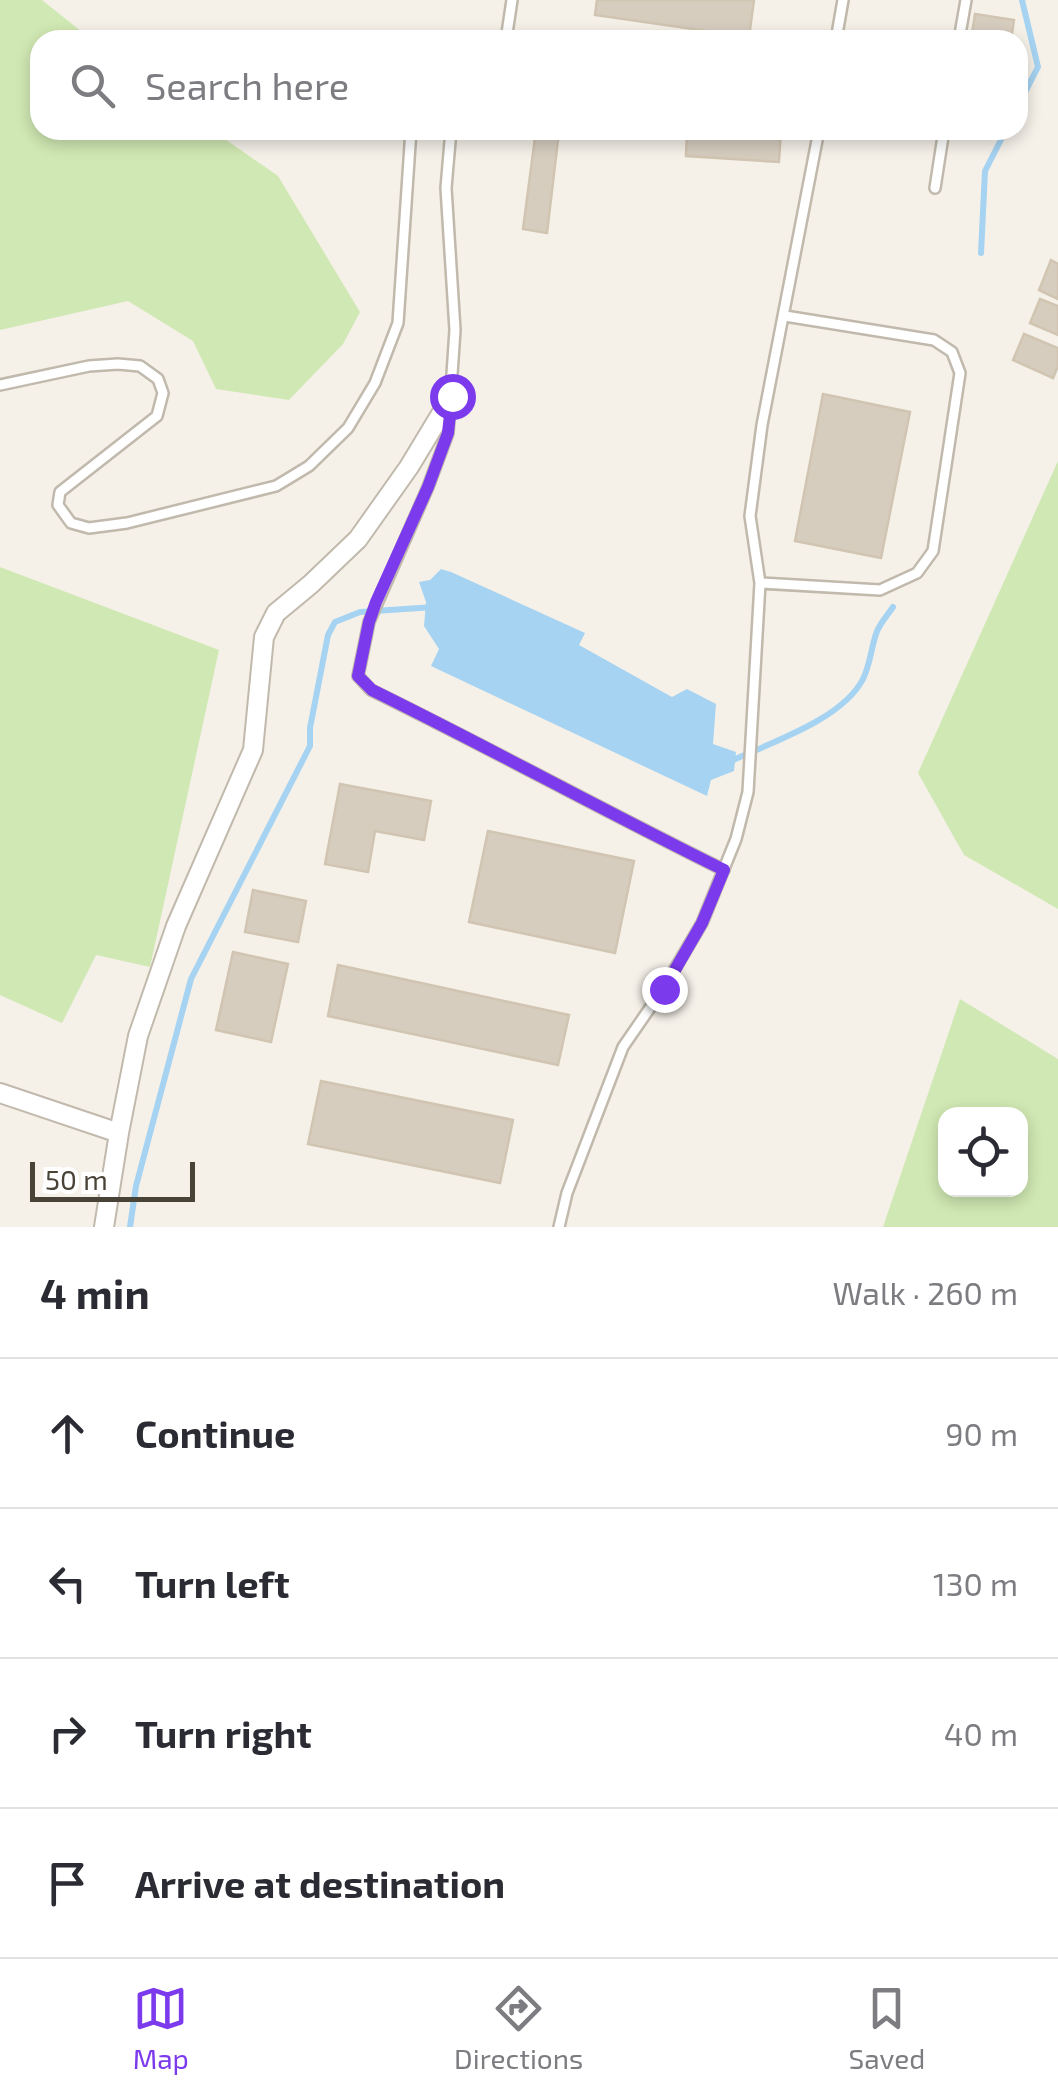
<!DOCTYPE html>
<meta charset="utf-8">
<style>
body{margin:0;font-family:"Exo 2",sans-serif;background:#f7f7f7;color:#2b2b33}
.controls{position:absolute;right:30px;bottom:30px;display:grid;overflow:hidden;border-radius:20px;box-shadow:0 5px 15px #0003}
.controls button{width:90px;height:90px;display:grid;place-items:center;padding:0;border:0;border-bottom:2px solid #e1e1e2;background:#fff;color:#2b2b33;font:50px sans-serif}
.scale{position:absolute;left:30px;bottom:25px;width:165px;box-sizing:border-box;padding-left:10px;border:5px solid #484237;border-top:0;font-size:28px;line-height:35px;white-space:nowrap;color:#484237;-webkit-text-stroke:8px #fff;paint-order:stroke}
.stop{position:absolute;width:30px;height:30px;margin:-22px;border:8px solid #7c3aed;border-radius:50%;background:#fff}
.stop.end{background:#7c3aed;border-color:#fff;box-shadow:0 2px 10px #0008}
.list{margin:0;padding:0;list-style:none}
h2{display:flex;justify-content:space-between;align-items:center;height:130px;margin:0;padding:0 40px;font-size:42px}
h2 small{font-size:32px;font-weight:400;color:#7c7c81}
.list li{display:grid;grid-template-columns:65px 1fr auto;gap:30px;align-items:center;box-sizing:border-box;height:150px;padding:0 40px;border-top:2px solid #e1e1e2}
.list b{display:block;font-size:38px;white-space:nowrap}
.list em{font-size:32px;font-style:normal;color:#7c7c81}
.icon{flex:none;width:55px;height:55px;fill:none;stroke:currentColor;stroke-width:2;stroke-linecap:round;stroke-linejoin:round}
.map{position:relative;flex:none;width:1058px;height:1227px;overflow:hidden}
.search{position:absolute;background:#fff;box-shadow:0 5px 15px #0003;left:30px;right:30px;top:30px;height:110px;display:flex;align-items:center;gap:25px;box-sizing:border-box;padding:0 35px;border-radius:30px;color:#7c7c81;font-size:38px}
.sheet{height:730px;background:#fff}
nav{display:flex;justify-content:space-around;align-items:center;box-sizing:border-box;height:140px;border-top:2px solid #e1e1e2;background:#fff;font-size:28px;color:#7c7c81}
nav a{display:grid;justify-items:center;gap:5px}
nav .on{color:#7c3aed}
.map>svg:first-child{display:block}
.green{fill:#d0e8b3;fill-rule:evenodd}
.water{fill:#a6d3f1}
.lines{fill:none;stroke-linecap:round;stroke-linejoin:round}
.stream{stroke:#a6d3f1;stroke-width:6}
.building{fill:#d6cdbf;stroke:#d1c5b2;stroke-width:2.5}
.lane-casing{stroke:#c0b9ac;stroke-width:14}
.street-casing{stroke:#c0b9ac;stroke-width:22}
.lane{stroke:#fff;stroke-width:9}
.street{stroke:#fff;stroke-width:18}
.route{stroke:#7c3aed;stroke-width:12}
</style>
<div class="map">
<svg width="1058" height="1227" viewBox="0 0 1058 1227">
<rect width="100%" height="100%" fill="#f5f1e9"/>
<path class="green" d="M 0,0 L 42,0 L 92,40 L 40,40 L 40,130 L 212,130 L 278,176 L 360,312 L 343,344 L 289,400 L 216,389 L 193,341 L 128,301 L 0,330 Z
M 1058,461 L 1058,909 L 964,855 L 918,773 Z
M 0,567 L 219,650 L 150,967 L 96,955 L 62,1023 L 0,995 Z
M 960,999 L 1058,1059 L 1058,1227 L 883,1227 ZM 1020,1114 L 1020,1190 L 946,1190 L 946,1114 Z"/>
<path class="water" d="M 441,569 L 451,572 L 585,633 L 579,645 L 672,697 L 687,689 L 716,704 L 713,744 L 736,752 L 734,771 L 711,780 L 707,796 L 431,666 L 439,649 L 424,626 L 426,602 L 419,582 L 430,580 Z"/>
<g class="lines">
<path class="stream" d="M 1018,106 L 1038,67 L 1022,0
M 981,253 L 985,171 L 1006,130
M 729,762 C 769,743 842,720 863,679 C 870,665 871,649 876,634 C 879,624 887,616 893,607
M 130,1227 L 136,1186 L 191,979 L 310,746 L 310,728 L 328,635 L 335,622 L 360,612 L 434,607"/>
</g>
<path class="building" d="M 597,0 L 754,0 L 749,37 L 595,15 Z
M 975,14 L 1014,20 L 1011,40 L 971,40 Z
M 536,130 L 559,132 L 547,233 L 523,229 Z
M 687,130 L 781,130 L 779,162 L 686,156 Z
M 1051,260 L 1058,264 L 1058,299 L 1039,290 Z
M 1040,299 L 1058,306 L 1058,335 L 1030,323 Z
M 1024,334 L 1058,348 L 1058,366 L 1053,378 L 1013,360 Z
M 823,394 L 910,412 L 881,558 L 795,541 Z
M 340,784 L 431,801 L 424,840 L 375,831 L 368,872 L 325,864 Z
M 488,831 L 634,861 L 615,953 L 469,922 Z
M 253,890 L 306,901 L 298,942 L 245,932 Z
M 233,952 L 288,964 L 271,1042 L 216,1030 Z
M 338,965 L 569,1015 L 558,1065 L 328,1016 Z
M 321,1081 L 513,1120 L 500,1183 L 308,1144 Z"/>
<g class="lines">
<g class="lane-casing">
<path id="lane" d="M 506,40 L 512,0
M 836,40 L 843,0
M 959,40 L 966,0
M 451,130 L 446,188 L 455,330 L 448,433 L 428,487 L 369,622 L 358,676 L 371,690 C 490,748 606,812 724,870
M 935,188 L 944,130
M 0,385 L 89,366 L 118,364 L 140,366 L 158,379 L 163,393 L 157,416 L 60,492 L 58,505 L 71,523 L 89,528 L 127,523 L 276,486 L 309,466 L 348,428 L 375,383 L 398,323 L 411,130
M 760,583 L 880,590 L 917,573 L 933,551 L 960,373 L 952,352 L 934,340 L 785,316
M 559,1227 L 567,1193 L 623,1047 L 663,989 L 702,923 L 736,839 L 748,792 L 760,583 L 750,516 L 762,425 L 819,130"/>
</g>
<g class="street-casing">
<path id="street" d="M 0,1093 L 119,1133
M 104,1227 L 119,1133 L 138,1036 L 176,926 L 253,750 L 264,637 L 276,613 L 311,584 L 358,539 L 409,467 L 452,396"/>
</g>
<use href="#lane" class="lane"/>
<use href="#street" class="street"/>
</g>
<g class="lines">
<path class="route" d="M 452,396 L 448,433 L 428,487 L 376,602 L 369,622 L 358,676 L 372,690 C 490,748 606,812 724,870 L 702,923 L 664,989"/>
</g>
</svg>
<div class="controls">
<button><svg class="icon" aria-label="locate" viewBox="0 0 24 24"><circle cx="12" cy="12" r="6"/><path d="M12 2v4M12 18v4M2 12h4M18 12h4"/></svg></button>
</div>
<div class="scale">50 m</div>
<div class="stop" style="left:452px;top:396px"></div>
<div class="stop end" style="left:664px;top:989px"></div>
<div class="search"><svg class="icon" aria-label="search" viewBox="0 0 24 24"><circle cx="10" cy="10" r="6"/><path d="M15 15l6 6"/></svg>Search here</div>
</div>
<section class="sheet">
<h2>4 min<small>Walk · 260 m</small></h2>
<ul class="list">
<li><svg class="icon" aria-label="ahead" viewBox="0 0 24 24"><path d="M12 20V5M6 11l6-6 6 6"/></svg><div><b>Continue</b></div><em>90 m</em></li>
<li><svg class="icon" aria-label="left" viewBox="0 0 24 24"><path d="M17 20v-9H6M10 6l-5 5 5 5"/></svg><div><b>Turn left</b></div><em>130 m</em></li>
<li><svg class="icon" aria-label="right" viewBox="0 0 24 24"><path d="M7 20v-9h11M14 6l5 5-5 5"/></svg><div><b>Turn right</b></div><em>40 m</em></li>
<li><svg class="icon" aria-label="arrive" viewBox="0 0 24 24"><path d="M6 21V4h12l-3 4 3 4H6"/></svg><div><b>Arrive at destination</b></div></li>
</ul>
</section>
<nav>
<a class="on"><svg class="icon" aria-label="map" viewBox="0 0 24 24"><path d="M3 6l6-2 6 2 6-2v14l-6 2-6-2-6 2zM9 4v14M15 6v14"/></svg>Map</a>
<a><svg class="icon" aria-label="directions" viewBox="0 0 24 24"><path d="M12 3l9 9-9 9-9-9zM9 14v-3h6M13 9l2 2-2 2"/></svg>Directions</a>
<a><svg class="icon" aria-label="saved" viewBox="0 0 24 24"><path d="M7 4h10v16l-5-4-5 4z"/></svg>Saved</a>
</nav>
